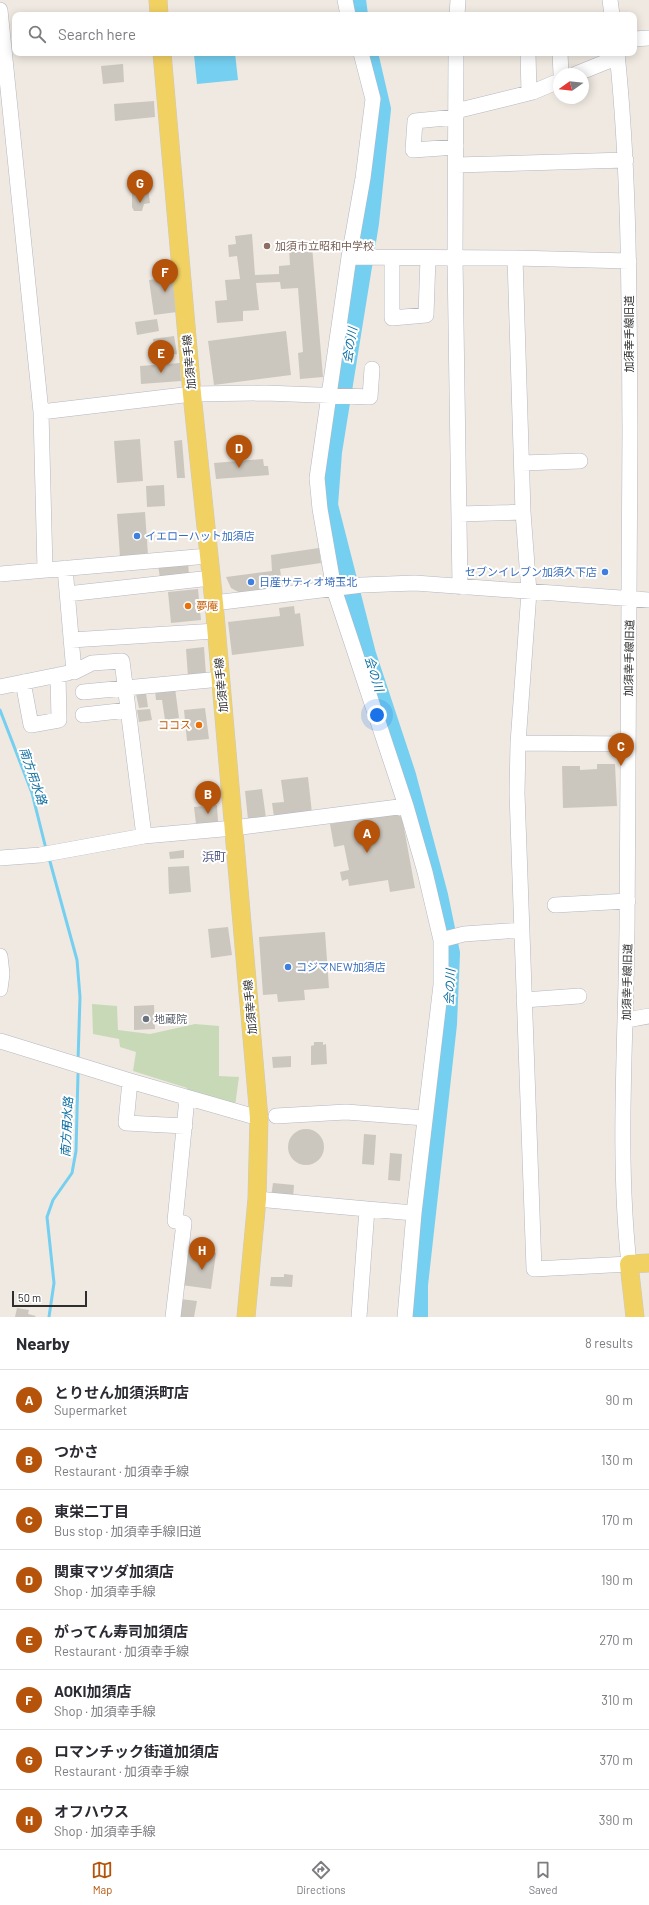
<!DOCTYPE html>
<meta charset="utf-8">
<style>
body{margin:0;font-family:Barlow,"Noto Sans JP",sans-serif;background:#f2f2f3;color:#2b2b33}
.compass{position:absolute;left:553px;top:68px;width:36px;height:36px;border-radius:50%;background:#fff;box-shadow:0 2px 10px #0003;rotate:255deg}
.scale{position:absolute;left:12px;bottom:10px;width:75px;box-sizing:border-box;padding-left:4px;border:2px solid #2e2e2e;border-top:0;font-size:11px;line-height:14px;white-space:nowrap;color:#2e2e2e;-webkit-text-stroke:3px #fff;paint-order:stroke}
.you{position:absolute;left:377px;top:715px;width:14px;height:14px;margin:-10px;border:3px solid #fff;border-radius:50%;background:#1a73e8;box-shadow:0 0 0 6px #1a73e833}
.badge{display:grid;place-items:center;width:26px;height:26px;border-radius:50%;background:#b45309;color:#fff;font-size:13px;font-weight:700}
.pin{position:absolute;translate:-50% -33px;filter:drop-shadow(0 1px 2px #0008)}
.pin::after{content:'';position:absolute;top:21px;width:14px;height:12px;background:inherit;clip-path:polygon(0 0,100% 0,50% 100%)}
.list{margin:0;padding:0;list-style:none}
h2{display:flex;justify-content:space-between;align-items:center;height:52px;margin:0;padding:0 16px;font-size:17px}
h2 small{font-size:13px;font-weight:400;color:#7c7c81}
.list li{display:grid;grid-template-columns:26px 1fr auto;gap:12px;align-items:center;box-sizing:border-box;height:60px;padding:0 16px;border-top:1px solid #e1e1e2}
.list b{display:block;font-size:15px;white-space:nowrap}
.list p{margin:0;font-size:13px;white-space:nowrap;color:#7c7c81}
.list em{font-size:13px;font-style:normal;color:#7c7c81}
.icon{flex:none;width:22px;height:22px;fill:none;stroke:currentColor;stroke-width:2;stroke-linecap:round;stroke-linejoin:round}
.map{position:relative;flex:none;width:649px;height:1317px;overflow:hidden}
.search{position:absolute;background:#fff;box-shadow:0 2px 10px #0003;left:12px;right:12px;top:12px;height:44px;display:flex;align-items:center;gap:10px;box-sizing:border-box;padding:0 14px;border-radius:8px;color:#7c7c81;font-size:15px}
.sheet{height:532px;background:#fff}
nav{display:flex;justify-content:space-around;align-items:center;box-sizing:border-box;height:56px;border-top:1px solid #e1e1e2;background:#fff;font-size:11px;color:#7c7c81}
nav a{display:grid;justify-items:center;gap:2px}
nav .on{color:#b45309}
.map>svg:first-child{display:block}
.cemetery{fill:#c8d9b8}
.water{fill:#75cff0}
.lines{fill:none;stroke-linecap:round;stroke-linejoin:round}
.stream{stroke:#75cff0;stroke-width:3}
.river{stroke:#75cff0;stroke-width:18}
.building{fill:#cbc7bf}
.minor-casing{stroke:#b4b7c1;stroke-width:16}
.major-casing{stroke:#c9c9c9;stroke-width:19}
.minor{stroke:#fff;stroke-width:15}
.major{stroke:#f2d163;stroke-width:18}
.education-dot{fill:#8d6e63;stroke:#fff;stroke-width:1.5}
.shop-dot{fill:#3f7fe0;stroke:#fff;stroke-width:1.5}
.food-dot{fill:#e8710a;stroke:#fff;stroke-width:1.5}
.worship-dot{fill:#6b7280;stroke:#fff;stroke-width:1.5}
.labels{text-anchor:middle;stroke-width:4;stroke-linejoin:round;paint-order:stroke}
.education-label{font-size:11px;fill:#785e54;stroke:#fff;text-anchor:start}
.street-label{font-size:11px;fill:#2e2e2e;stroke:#fff}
.shop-label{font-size:11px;fill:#366cbe;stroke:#fff;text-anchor:start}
.food-label{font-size:11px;fill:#c56008;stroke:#fff;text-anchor:start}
.worship-label{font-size:11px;fill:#5b616d;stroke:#fff;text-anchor:start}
.water-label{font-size:12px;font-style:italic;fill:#0d6fa3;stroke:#fff}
.neighbourhood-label{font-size:12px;fill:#4d5680;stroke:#fff}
</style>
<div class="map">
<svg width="649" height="1317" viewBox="0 0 649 1317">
<rect width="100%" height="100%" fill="#efe9e1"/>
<path class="cemetery" d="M 92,1004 L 117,1006 L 118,1030 L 150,1034 L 195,1024 L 219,1026 L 219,1076 L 239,1077 L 235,1106 L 186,1093 L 187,1088 L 133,1071 L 136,1052 L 120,1047 L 119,1039 L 93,1034 Z"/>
<path class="water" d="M 217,53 L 235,53 L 238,80 L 197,84 L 194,55 Z"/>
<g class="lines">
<path class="stream" d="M 0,710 L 32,793 L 46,849
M 49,858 L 77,960 L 80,997 L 78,1061
M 49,1317 L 54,1283 L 47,1217 L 53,1200 L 72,1173 L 76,1151 L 78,1074"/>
<path class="river" d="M 357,0 L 359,15
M 369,53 L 382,109 L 370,223 L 333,452 L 329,505 L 367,654 L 407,775 L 439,895 L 451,953 L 448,1024 L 419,1285 L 419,1317"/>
</g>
<path class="building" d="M 123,64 L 124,82 L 103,84 L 101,66 Z
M 154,101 L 155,117 L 115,121 L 114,104 Z
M 148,188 L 150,203 L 144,204 L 142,211 L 134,211 L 132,207 L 132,189 Z
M 252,234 L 255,275 L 279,274 L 279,266 L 290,265 L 289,248 L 312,246 L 323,377 L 300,379 L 298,353 L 303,352 L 298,288 L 281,289 L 280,282 L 256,283 L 259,310 L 243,311 L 243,321 L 217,323 L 215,301 L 227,300 L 225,280 L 240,279 L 237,256 L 229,257 L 228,245 L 236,244 L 235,236 Z
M 170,265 L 177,312 L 154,315 L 149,280 L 157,279 L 156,267 Z
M 157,319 L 159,331 L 137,335 L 135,322 Z
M 286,331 L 291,375 L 214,385 L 208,341 Z
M 174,336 L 177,354 L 155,357 L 153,339 Z
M 180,363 L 181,381 L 141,384 L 140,366 Z
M 140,439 L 143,481 L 117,483 L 114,441 Z
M 182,440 L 185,478 L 177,478 L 174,441 Z
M 263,459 L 264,466 L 268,466 L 269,475 L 216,479 L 214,463 Z
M 164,485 L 165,506 L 147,507 L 146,486 Z
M 145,512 L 148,555 L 120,557 L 117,514 Z
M 319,548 L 321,563 L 280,569 L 283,591 L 244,595 L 231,588 L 226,577 L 272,571 L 271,555 Z
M 188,562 L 189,575 L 160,578 L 158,565 Z
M 198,589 L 201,620 L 171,623 L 168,592 Z
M 294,606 L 295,614 L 300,613 L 304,646 L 232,655 L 228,622 L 280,616 L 279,608 Z
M 204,647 L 206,675 L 188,677 L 186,649 Z
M 175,688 L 179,718 L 165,720 L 162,700 L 156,700 L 155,691 Z
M 146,693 L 148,707 L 139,708 L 136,694 Z
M 205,708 L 209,739 L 187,741 L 184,710 Z
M 150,709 L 152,720 L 139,722 L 137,710 Z
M 597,764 L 615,764 L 617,806 L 563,808 L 562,766 L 580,766 L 580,770 L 597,769 Z
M 308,777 L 312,813 L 274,817 L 272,803 L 284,802 L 281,780 Z
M 262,789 L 266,818 L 248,820 L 245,791 Z
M 217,805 L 218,822 L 196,824 L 194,807 Z
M 394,813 L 402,817 L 415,888 L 390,892 L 388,880 L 349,886 L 348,879 L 342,881 L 340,872 L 349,870 L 344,845 L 334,847 L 330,824 Z
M 184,850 L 184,858 L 170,859 L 169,852 Z
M 189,866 L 191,892 L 169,894 L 168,867 Z
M 228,927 L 232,955 L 211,958 L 208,929 Z
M 325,932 L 329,988 L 304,990 L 305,1000 L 278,1002 L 277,994 L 263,995 L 259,937 Z
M 154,1005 L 155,1029 L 134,1030 L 134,1006 Z
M 314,1042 L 323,1042 L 323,1045 L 326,1044 L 327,1064 L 311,1065 L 311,1046 L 314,1045 Z
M 291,1056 L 291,1067 L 273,1068 L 272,1057 Z
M288 1147a18 18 0 1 1 36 0a18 18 0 1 1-36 0Z
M 364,1134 L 376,1135 L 374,1165 L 362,1164 Z
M 390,1153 L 402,1154 L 400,1181 L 388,1180 Z
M 273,1183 L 294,1185 L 293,1199 L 271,1197 Z
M 185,1250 L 216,1253 L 211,1289 L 181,1285 Z
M 284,1274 L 293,1275 L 292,1287 L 270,1286 L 271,1277 L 284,1277 Z
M 180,1299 L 197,1301 L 194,1317 L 178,1317 Z
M 17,1308 L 29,1310 L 28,1314 L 36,1316 L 35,1317 L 15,1317 Z"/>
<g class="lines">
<g class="minor-casing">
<path id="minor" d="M 345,0 L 348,15
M 610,0 L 612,15
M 0,10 L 41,412 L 45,569
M 457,15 L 458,0
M 634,39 L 649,38
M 361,53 L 373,99 L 363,178 L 349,257 L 317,478 L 320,509 L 334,589 L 406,806 L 425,872 L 441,940 L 441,985 L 414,1213 L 405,1317
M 456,53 L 455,258 L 460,587
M 528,53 L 529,93
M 560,53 L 561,74
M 576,74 L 618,57
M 456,111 L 533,92 L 559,81
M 456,147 L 413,150 L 415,121 L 456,117
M 456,165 L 626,160
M 349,257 L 515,258 L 629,261
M 392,258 L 392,318 L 426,315 L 428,258
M 515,258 L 523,512 L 529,592 L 518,743 L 517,793 L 534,1269 L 629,1264 C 617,1153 626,1041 627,929 C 629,763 630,597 630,430 C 629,304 630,179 617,53
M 41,412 L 192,394 L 265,393 L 370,397 L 372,369
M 522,463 L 580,461
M 459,514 L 523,512
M 65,568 L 74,672 L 92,663 L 122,661 L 144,836
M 0,574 L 208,556
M 67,594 L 211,578
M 214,603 L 362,585 L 415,583 L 649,600
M 71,640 L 216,631
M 23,682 L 31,725 L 59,720 L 58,675
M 0,687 L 68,673
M 83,692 L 221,679
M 83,715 L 128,710
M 518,743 L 628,744
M 0,858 L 40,855 L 144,836 L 234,828 L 406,806
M 555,905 L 628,901
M 441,940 L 464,934 L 521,930
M 0,956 L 2,974 L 0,989
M 524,1000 L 579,996
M 627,1020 L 649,1016
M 0,1041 L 130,1081 L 259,1118
M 130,1081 L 126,1123 L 185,1126
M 276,1116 L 346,1112 L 425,1118
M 257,1199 L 367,1209 L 359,1317
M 367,1209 L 414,1213
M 173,1317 L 184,1223 L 175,1221 L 187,1098"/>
</g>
<g class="major-casing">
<path id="major" d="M 158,0 L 159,15
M 162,53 L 192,394 L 214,603 L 259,1118 L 257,1199 L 246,1317
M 635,1317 L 629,1264 L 649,1263"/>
</g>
<use href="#minor" class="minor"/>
<use href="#major" class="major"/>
</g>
<circle class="education-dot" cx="267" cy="246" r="4"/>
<g class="shop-dot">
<circle cx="137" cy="536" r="4"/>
<circle cx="605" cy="572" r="4"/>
<circle cx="251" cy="582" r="4"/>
<circle cx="288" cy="967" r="4"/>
</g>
<g class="food-dot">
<circle cx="188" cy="606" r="4"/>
<circle cx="199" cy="725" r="4"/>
</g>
<circle class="worship-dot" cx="146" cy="1019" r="4"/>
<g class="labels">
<g class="education-label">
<text x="275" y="250">加須市立昭和中学校</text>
</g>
<g class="street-label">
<text transform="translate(629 334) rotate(-90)" y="4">加須幸手線旧道</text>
<text transform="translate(189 362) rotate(-95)" y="4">加須幸手線</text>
<text transform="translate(629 658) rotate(-89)" y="4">加須幸手線旧道</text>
<text transform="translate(221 685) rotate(-95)" y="4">加須幸手線</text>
<text transform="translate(627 982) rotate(-89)" y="4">加須幸手線旧道</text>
<text transform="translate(250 1007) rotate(-95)" y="4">加須幸手線</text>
</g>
<g class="shop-label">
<text x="145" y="540">イエローハット加須店</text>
<text x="597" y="576" text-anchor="end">セブンイレブン加須久下店</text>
<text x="259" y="586">日産サティオ埼玉北</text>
<text x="296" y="971">コジマNEW加須店</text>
</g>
<g class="food-label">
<text x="196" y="610">夢庵</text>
<text x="191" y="729" text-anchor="end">ココス</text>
</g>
<g class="worship-label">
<text x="154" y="1023">地蔵院</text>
</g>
<g class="water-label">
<text transform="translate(350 345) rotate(-81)" y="4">会の川</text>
<text transform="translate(374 674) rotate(72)" y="4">会の川</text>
<text transform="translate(33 776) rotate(71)" y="4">南方用水路</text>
<text transform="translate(450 987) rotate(-87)" y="4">会の川</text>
<text transform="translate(67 1127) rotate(-87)" y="4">南方用水路</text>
</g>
<g class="neighbourhood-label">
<text x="214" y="861">浜町</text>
</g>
</g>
</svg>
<svg class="compass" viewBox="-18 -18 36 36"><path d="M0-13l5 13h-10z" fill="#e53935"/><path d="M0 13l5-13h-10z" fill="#7c7c81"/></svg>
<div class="scale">50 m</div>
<div class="you"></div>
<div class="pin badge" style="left:367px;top:853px">A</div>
<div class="pin badge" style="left:208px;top:814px">B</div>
<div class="pin badge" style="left:621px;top:766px">C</div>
<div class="pin badge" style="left:239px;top:468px">D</div>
<div class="pin badge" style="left:161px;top:373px">E</div>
<div class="pin badge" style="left:165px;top:292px">F</div>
<div class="pin badge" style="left:140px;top:203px">G</div>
<div class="pin badge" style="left:202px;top:1270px">H</div>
<div class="search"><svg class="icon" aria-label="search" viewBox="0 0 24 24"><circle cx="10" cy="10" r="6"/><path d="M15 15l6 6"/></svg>Search here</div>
</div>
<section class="sheet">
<h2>Nearby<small>8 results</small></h2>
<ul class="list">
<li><span class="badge">A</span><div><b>とりせん加須浜町店</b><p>Supermarket</p></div><em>90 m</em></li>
<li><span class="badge">B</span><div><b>つかさ</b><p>Restaurant · 加須幸手線</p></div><em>130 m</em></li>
<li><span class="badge">C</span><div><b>東栄二丁目</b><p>Bus stop · 加須幸手線旧道</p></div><em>170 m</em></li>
<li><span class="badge">D</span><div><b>関東マツダ加須店</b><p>Shop · 加須幸手線</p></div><em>190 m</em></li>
<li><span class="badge">E</span><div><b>がってん寿司加須店</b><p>Restaurant · 加須幸手線</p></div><em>270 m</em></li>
<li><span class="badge">F</span><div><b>AOKI加須店</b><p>Shop · 加須幸手線</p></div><em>310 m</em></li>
<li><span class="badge">G</span><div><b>ロマンチック街道加須店</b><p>Restaurant · 加須幸手線</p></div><em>370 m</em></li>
<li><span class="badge">H</span><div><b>オフハウス</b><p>Shop · 加須幸手線</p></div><em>390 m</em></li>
</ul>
</section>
<nav>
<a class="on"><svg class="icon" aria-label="map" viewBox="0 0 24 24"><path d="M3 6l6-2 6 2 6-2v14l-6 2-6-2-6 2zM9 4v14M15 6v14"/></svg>Map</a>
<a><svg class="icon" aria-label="directions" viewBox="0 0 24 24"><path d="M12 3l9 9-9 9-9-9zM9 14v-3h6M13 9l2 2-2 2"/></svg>Directions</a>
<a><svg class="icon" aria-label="saved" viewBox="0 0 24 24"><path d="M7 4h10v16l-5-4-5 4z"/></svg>Saved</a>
</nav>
